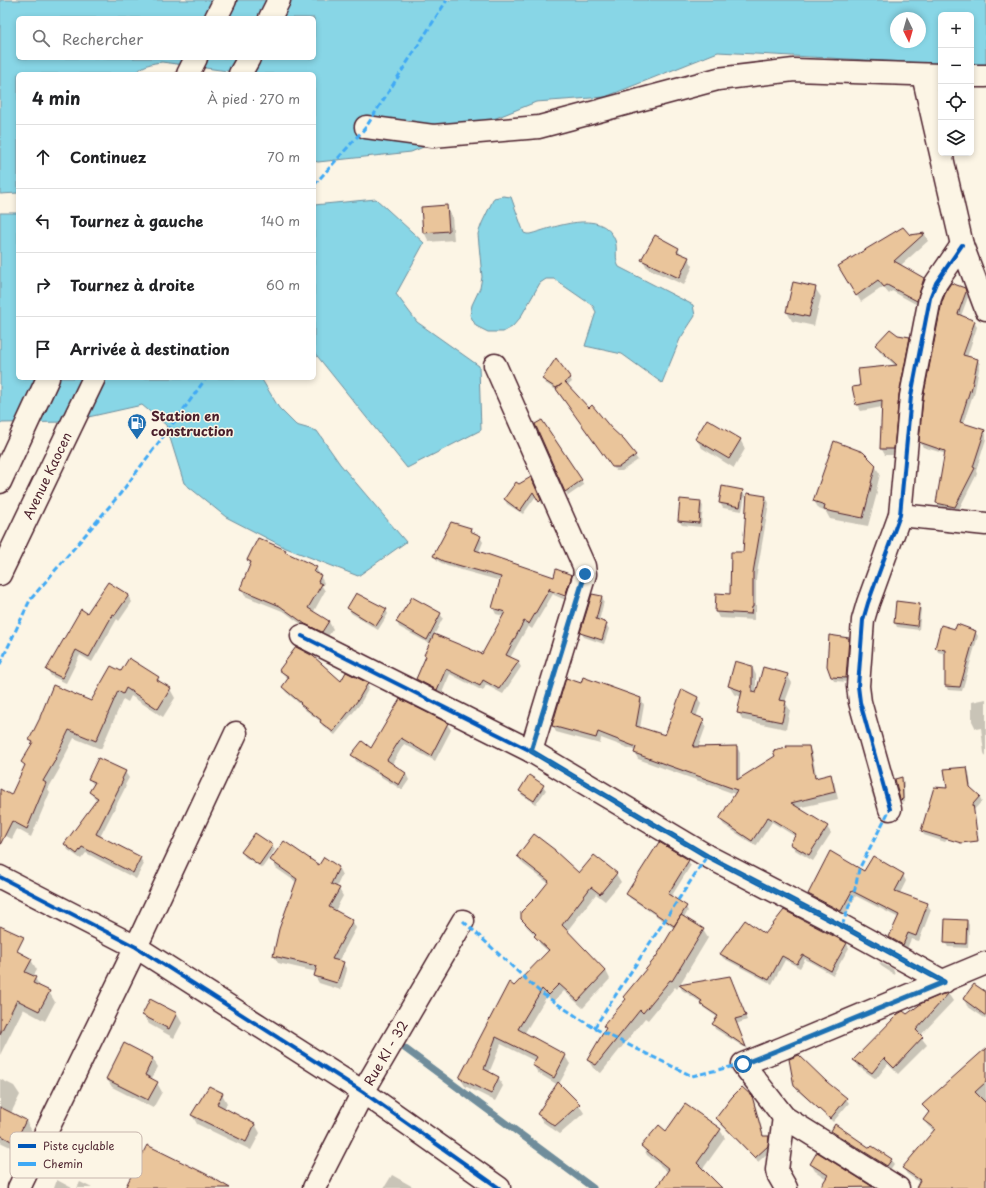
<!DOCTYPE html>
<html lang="fr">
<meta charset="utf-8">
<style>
body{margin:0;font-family:"Playpen Sans",sans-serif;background:#f6f6f6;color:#202124}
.controls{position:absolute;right:12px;top:12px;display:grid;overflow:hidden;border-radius:6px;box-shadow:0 2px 6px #0003}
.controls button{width:36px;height:36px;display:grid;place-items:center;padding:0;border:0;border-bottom:1px solid #e0e0e0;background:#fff;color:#202124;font:20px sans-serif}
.compass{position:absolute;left:890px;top:12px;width:36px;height:36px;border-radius:50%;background:#fff;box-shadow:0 2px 6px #0003;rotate:175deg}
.stop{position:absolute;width:12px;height:12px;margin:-9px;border:3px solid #1f6fb2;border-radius:50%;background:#fff}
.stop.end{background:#1f6fb2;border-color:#fff;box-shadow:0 1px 4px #0008}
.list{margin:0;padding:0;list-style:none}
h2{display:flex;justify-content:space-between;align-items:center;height:52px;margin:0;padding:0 16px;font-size:17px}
h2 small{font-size:13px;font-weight:400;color:#757577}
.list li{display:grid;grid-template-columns:26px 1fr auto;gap:12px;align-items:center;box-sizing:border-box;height:64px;padding:0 16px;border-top:1px solid #e0e0e0}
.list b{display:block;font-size:15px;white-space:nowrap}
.list em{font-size:13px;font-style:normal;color:#757577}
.icon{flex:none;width:22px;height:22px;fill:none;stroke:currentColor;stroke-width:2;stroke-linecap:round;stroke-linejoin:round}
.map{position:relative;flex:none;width:986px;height:1188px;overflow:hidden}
.search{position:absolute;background:#fff;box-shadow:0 2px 6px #0003;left:16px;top:16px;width:300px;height:44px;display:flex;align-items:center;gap:10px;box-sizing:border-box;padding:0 14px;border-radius:6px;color:#757577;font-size:15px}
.panel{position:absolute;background:#fff;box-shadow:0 2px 6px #0003;left:16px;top:72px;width:300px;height:308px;border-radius:6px}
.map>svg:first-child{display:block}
.water{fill:#88d6e6;stroke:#6f8d9b;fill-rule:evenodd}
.shadow{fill:#0003}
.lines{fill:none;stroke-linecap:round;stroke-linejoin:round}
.stream{stroke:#6f8d9b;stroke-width:7}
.building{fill:#eac59b;stroke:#4a1f2b}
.street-casing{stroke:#4a1f2b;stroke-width:25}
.highway-casing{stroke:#4a1f2b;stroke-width:25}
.street{stroke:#fcf5e5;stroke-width:22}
.highway{stroke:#fcf5e5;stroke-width:22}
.quiet{stroke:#3fa9f5;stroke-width:3;stroke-dasharray:6 3;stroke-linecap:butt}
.cycleway-casing{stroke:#fcf5e5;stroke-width:6}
.cycleway{stroke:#0057b8;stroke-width:4}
.route{stroke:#1f6fb2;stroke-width:5}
.labels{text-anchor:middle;stroke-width:3;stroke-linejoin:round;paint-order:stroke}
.poi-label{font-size:13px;font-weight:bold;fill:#4a1f2b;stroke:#fcf5e5;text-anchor:start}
.street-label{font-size:13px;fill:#4a1f2b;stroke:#fcf5e5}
.key{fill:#fcf5e5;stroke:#c7b5ad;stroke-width:1}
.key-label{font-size:11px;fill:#4a1f2b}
</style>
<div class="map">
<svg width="986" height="1188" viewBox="0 0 986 1188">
<rect width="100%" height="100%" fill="#fcf5e5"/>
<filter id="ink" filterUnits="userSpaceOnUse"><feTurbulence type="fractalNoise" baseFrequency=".025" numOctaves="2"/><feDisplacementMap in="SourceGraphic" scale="8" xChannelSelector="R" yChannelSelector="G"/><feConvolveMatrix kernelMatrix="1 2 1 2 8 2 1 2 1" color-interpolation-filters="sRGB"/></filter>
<g filter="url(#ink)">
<path class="water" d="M 0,0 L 986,0 L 986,66 L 971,65 L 971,15 L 941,15 L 941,64 L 718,52 L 605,97 L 536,102 L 411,152 L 318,162 L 314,161 L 314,74 L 249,74 L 162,62 C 153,63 141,65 136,74 L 18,74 L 18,193 L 0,194 ZM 18,18 L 314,18 L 314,58 L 18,58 ZM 896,18 L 920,18 L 920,42 L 896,42 Z
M 503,196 L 511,197 L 524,233 L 527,234 L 530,234 C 553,228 602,207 615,240 C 618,249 614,259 619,267 L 693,305 L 695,316 L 680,339 L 662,383 L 622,354 L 585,346 L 596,312 L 593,306 L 554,279 L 546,279 L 540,283 L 520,318 L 512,327 L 503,332 L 488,332 L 476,326 L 470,315 L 472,305 L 480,288 L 482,277 L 478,234 L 482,223 L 494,198 Z
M 376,199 L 424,243 L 396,294 L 417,322 L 479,366 L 481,430 L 407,468 L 314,352 L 314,205 Z
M 0,213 L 18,213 L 18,378 L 261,378 L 279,408 L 296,425 L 317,431 L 340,464 L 406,542 L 358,576 L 286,548 L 226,517 L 184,483 L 166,425 L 142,405 L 66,422 L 0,423 Z"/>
<path class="shadow" d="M 446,206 L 452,216 L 454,240 L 429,242 L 424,232 Z
M 925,234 L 928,241 L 900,266 L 924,279 L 928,286 L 921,307 L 892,291 L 889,294 L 883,287 L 861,302 L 839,266 L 909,236 Z
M 678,249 L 682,255 L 688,258 L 693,266 L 684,285 L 647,268 L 643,260 Z
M 815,288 L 821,297 L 814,326 L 792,321 L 787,312 Z
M 964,289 L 968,297 L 961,316 L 974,322 L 977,327 L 967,357 L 977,359 L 980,364 L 974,395 L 973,395 L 963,424 L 984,431 L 986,434 L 986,439 L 976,471 L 977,474 L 958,511 L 940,508 L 937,503 L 946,454 L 923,447 L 920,442 Z
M 897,336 L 909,338 L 913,344 L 897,455 L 885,455 L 881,448 L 882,407 L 861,411 L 857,405 L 861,387 L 896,366 L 880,352 L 877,345 Z
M 570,378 L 572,382 L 567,386 L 589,409 L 623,440 L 638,460 L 622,471 L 616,471 L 559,392 L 545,383 L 543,379 Z
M 542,421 L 584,485 L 568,496 L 536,424 Z
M 696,439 L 740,439 L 745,449 L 734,468 L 702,448 Z
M 875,466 L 880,474 L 876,491 L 877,493 L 868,526 L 830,519 L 826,512 L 819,509 L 814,501 Z
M 533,482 L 543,505 L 536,496 L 523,514 L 507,504 L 505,499 L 519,485 Z
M 742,491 L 745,495 L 742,511 L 723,508 L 720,503 Z
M 766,497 L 769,503 L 756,579 L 756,612 L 754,612 L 754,620 L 719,618 L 716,612 L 717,594 L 731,595 L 744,553 Z
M 700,502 L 703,506 L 701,527 L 682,525 L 679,521 Z
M 470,528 L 473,533 L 480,537 L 483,542 L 479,552 L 554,578 L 571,575 L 574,581 L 570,597 L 550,589 L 550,591 L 569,599 L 568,601 L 554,595 L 553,594 L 532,629 L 528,626 L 510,658 L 518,662 L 521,667 L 503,694 L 486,685 L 483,691 L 450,674 L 441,695 L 420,685 L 417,679 L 426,657 L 425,655 L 430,644 L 399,627 L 397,622 L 440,614 L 443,618 L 434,635 L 482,656 L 504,616 L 496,614 L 493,608 L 501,581 L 447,566 L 438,561 L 434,556 Z
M 285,551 L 287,554 L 316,568 L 324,583 L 322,586 L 325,591 L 313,613 L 329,622 L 333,629 L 326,639 L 310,631 L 285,612 L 245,596 L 241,589 L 251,565 L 248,560 Z
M 128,596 L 132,602 L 119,621 L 117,619 L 92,662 L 80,655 L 66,683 L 51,676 L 48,670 L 87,614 Z
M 602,597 L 604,601 L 599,621 L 606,624 L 609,629 L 604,644 L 584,637 L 581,632 Z
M 919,605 L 921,609 L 919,630 L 897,627 L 895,623 Z
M 349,608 L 386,610 L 388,614 L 378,630 L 351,613 Z
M 956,630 L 975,632 L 978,636 L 962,691 L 948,690 L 946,686 L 946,654 L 938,652 L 936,648 Z
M 848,639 L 851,643 L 848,682 L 834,681 L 832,676 Z
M 130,659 L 158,678 L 162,685 L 170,689 L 175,698 L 163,717 L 131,696 L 128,702 L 123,699 L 101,749 L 74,738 L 59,767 L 60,768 L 48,789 L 50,792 L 31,837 L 17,829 L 12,839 L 0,833 L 0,793 L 12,796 L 25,767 L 23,762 L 33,745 L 31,740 L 91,703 L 122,673 Z
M 752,667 L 756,675 L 756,692 L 787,675 L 792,683 L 785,702 L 790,710 L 786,729 L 743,720 L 738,712 L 742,697 L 734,694 L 729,686 Z
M 280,670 L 342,682 L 367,684 L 369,688 L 360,704 L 335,735 L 323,726 L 320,721 L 304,709 L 301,705 L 286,692 L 283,687 L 289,679 L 283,674 Z
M 641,698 L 644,705 L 640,728 L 666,736 L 698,698 L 701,704 L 696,717 L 703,720 L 706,726 L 698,748 L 737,747 L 740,753 L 740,780 L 808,747 L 812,753 L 817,779 L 830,776 L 834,782 L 838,799 L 797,808 L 827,827 L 831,833 L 813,861 L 795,850 L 791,844 L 796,837 L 772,822 L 756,846 L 724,825 L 720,819 L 735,794 L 638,759 L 635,753 L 636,751 L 601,738 L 600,744 L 556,732 L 553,726 Z
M 986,699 L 986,757 L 984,753 L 981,728 L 976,729 L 972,721 L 972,702 Z
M 400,700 L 447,724 L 451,730 L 435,761 L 404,744 L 392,764 L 406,774 L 409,780 L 402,790 L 356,761 L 353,755 L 372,750 Z
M 967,768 L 969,772 L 971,790 L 979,796 L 982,801 L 945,842 L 924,835 L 922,831 L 948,789 Z
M 125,772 L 129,778 L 125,785 L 126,786 L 100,837 L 140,858 L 144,864 L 136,879 L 86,853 L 81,859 L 68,850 L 65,844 L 98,801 L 94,798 L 90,792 L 94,785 L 89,779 Z
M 901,778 L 904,782 L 904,804 L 901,800 L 896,780 Z
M 543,786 L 546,790 L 536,804 L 522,795 L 520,791 Z
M 870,788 L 873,793 L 877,809 L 877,808 Z
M 272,846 L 275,850 L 262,868 L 245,857 L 242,852 Z
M 518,856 L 580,875 L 616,874 L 621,882 L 605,901 L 596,894 L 567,931 L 606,971 L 610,979 L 583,1008 L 564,991 L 553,1002 L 547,996 L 524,1034 L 565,1056 L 570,1064 L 559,1084 L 579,1105 L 584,1113 L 560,1134 L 543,1122 L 538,1114 L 558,1085 L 538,1073 L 533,1065 L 535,1061 L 501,1044 L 489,1073 L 498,1078 L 503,1086 L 495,1101 L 465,1086 L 460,1078 L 515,987 L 549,952 L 540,944 L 536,936 L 527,927 L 522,919 L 548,883 L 523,864 Z
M 272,860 L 338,867 L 342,875 L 336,888 L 339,889 L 343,896 L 335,911 L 352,920 L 356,928 L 338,962 L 343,963 L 347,970 L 341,990 L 319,983 L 315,976 L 317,972 L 278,963 L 274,956 L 296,882 L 276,868 Z
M 688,861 L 691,865 L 671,897 L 686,907 L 688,911 L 684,918 L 703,930 L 708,938 L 677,989 L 675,987 L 648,1020 L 645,1018 L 601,1073 L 593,1068 L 588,1060 L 606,1029 L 605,1027 L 626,1000 L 624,997 L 656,957 L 674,928 L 630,898 L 627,894 Z
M 864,872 L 903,875 L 906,881 L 900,893 L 927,904 L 931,910 L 919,941 L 911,939 L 906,951 L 893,943 L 890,937 L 899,918 L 856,896 L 844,917 L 812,900 L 809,894 Z
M 784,911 L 847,944 L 849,948 L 833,975 L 805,959 L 800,968 L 785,960 L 772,984 L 723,958 L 721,954 L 765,936 Z
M 967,921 L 969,925 L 968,948 L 948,947 L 945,942 Z
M 31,960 L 37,970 L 33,977 L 35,978 L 41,988 L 49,992 L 55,1002 L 45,1021 L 23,1009 L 0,1055 L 0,969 Z
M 879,962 L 893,969 L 895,975 L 881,966 Z
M 730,977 L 747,1020 L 736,1024 L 747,1049 L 715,1029 L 713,1024 L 717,1017 L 704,1008 L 701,1004 L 702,1003 L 682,990 L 680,986 Z
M 986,993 L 986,1019 L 967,1006 L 964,999 Z
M 944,995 L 949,995 L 953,1001 L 920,1036 L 927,1045 L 898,1074 L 888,1064 L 876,1079 L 859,1067 L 855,1060 L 906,1015 Z
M 177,1014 L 182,1023 L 174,1038 L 149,1024 L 143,1015 Z
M 125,1044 L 153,1059 L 158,1067 L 151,1080 L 157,1083 L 162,1092 L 153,1108 L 112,1087 L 107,1079 Z
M 986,1050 L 986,1188 L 917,1188 L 920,1183 L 907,1174 L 903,1168 L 934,1131 L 928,1126 L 924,1120 L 929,1114 L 923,1105 Z
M 0,1079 L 14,1086 L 20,1095 L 11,1113 L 26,1121 L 32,1131 L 21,1152 L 0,1142 Z
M 826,1082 L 846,1099 L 849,1103 L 833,1122 L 797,1090 L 795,1085 Z
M 222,1094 L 227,1103 L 224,1109 L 255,1124 L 260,1133 L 251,1150 L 197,1124 L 192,1115 Z
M 751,1096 L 754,1101 L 764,1137 L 768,1137 L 771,1141 L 770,1151 L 758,1162 L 720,1123 L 717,1118 Z
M 720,1130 L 725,1138 L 702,1170 L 719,1188 L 667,1188 L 668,1172 L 647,1155 L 642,1146 L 666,1132 Z
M 832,1131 L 891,1160 L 894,1164 L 890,1170 L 834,1136 Z
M 818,1154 L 872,1188 L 825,1188 L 824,1185 L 827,1179 L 815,1171 L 811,1164 Z
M 392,1175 L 415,1188 L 384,1188 Z
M 57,1180 L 72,1188 L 54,1188 Z
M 80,1182 L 92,1188 L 77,1188 Z"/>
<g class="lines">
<path class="stream" d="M 403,1047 L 593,1188"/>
</g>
<path class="building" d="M 447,205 L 449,231 L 423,233 L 421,207 Z
M 903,227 L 910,235 L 925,233 L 894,261 L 924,278 L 917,301 L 887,285 L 884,287 L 878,280 L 856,296 L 838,266 Z
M 655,235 L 679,248 L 677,252 L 689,257 L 679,278 L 641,260 Z
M 793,282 L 816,287 L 809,317 L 786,312 Z
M 951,283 L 965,288 L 966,292 L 958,314 L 975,321 L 963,355 L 978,359 L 971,391 L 970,390 L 960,422 L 985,430 L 973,467 L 975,468 L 955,507 L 936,503 L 945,451 L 919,442 L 923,398 L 942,302 L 947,289 Z
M 890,329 L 898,335 L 910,337 L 899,395 L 894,449 L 880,449 L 882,400 L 856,405 L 852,387 L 860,386 L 858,369 L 897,365 L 875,345 Z
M 556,358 L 571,378 L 565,382 L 589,408 L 592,405 L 611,428 L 624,440 L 636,455 L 619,467 L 612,467 L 556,389 L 562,384 L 556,388 L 542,379 Z
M 707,419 L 741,439 L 729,459 L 695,439 Z
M 542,420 L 582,480 L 565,492 L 535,424 Z
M 834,441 L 863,452 L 876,465 L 871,483 L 872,483 L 863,518 L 824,510 L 825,505 L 813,501 Z
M 531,477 L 541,500 L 539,502 L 533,492 L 520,511 L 504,499 L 516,482 L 519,484 Z
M 722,486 L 743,490 L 740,507 L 719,503 Z
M 747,493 L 766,496 L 753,573 L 753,607 L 752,607 L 751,614 L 715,612 L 716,593 L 730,594 L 731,552 L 743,552 Z
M 680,499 L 701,501 L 699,523 L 678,521 Z
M 451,522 L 471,528 L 470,531 L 481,536 L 475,550 L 554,577 L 556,569 L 572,575 L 565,596 L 549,590 L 550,588 L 529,624 L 524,621 L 506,655 L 519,661 L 499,689 L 483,680 L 480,686 L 446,669 L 437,690 L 416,679 L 426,656 L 424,655 L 434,634 L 482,654 L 505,612 L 492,608 L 501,577 L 443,561 L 433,556 Z
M 258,538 L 286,550 L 285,552 L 317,567 L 314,572 L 321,575 L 318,582 L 322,584 L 308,608 L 329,621 L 322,632 L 305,624 L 280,606 L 240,589 L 251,562 L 247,560 Z
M 108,582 L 129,595 L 115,615 L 113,614 L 89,657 L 76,650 L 62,678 L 46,670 L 81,609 L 87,613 Z
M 356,593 L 387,609 L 376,626 L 347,608 Z
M 592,594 L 602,596 L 596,619 L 607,623 L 602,640 L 580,633 Z
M 412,597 L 441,613 L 427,640 L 396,622 Z
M 896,601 L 920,604 L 917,626 L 894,623 Z
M 957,624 L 976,631 L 960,687 L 945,686 L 945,650 L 935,648 L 941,625 L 955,629 Z
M 829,635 L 849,638 L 846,678 L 831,677 L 827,666 Z
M 296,647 L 313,656 L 341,681 L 346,672 L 368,683 L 358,700 L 333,732 L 320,722 L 321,720 L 300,704 L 301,703 L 282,687 L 289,677 L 279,670 Z
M 129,658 L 159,677 L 157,680 L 171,688 L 158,709 L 126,688 L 123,694 L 118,691 L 96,741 L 69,730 L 55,759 L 56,759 L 43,781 L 46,783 L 27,829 L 12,821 L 0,845 L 0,789 L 11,795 L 25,765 L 21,762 L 33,742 L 29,740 L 40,718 L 40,717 L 53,685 L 91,701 L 111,666 L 121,671 Z
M 735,661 L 752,666 L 752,692 L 756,693 L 763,667 L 788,674 L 779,700 L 786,701 L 782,722 L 737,713 L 742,691 L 728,686 Z
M 583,677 L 641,698 L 636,726 L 665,735 L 682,689 L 698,697 L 692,714 L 704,719 L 693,747 L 737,746 L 737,780 L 775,756 L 773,751 L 787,748 L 786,746 L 809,746 L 815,778 L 831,774 L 835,792 L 791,803 L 828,826 L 809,855 L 790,844 L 796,834 L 768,817 L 752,841 L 719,819 L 737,790 L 634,753 L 636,747 L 598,732 L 596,738 L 552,726 L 566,678 L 581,683 Z
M 400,699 L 448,723 L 431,756 L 401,738 L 387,760 L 406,773 L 399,785 L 351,755 L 362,741 L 371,748 Z
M 98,758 L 126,771 L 122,779 L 123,780 L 96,834 L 141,857 L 133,873 L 82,847 L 77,854 L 64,844 L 98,798 L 89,792 L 95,782 L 88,779 Z
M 967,767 L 970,787 L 980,796 L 973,804 L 978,841 L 961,843 L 921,831 L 934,787 L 947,788 L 944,769 Z
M 529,775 L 544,785 L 534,801 L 519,791 Z
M 902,777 L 903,799 L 900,800 L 895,779 Z
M 255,833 L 273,845 L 259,865 L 241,852 Z
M 534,834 L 555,850 L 555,851 L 579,873 L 594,855 L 617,873 L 600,894 L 591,887 L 562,925 L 606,971 L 578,1001 L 559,984 L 548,995 L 542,989 L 518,1029 L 566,1055 L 554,1078 L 532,1065 L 537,1057 L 496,1037 L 484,1069 L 499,1077 L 491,1094 L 459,1078 L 509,982 L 514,986 L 549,950 L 534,936 L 536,934 L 521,919 L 521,912 L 537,896 L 549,881 L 517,856 Z
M 284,841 L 319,865 L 324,857 L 339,867 L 331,884 L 340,888 L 329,907 L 353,920 L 332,959 L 344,962 L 337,983 L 314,976 L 317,966 L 273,956 L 279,929 L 297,879 L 270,860 Z
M 659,842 L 689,860 L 668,894 L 687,906 L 674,926 L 626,894 Z
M 830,851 L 864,871 L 873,856 L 904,874 L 895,891 L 928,903 L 916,936 L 908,933 L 903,945 L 889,937 L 899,915 L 852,891 L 841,911 L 808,894 Z
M 784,910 L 847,943 L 831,971 L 803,955 L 797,964 L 782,956 L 769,980 L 720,954 L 745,920 L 765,934 Z
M 681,915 L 704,929 L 672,981 L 670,980 L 643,1013 L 640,1010 L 596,1065 L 587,1060 L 606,1028 L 603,1026 L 626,999 L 623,997 L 656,957 Z
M 945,919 L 967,920 L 966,944 L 944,943 Z
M 0,926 L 24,937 L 17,951 L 32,959 L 25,972 L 36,977 L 33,983 L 50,991 L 39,1011 L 17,1000 L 0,1034 Z
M 730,976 L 746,1016 L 735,1019 L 746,1047 L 712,1024 L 718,1016 L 700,1004 L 702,1001 L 679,985 Z
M 974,984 L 986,992 L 986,1016 L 963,999 Z
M 949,993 L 916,1030 L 923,1037 L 894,1068 L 884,1058 L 872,1073 L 853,1060 L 898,1014 L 903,1011 L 907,1014 L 922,1003 L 943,994 Z
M 150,999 L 177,1013 L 169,1029 L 142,1015 Z
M 124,1043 L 153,1058 L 145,1075 L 158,1082 L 148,1100 L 106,1079 Z
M 986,1048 L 986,1082 L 975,1092 L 986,1103 L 986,1188 L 916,1188 L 920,1180 L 902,1168 L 935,1129 L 923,1120 L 929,1112 L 922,1105 Z
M 799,1055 L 827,1082 L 847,1098 L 830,1119 L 794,1086 L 789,1059 Z
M 558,1082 L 580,1104 L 555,1126 L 537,1114 Z
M 209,1086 L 223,1093 L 217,1104 L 255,1124 L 246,1142 L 191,1115 Z
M 742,1087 L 752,1096 L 763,1136 L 769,1136 L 768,1146 L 755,1158 L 716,1118 L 732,1097 Z
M 685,1104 L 721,1129 L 697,1163 L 722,1188 L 656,1188 L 669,1169 L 641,1146 L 659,1125 L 666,1131 Z
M 0,1107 L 26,1120 L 15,1143 L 0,1135 Z
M 835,1124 L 870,1148 L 872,1146 L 892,1159 L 887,1166 L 831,1131 Z
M 147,1145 L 206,1174 L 230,1188 L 125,1188 Z
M 817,1152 L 873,1187 L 820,1188 L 828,1175 L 810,1164 Z"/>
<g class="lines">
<g class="street-casing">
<g id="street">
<path d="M 923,75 L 962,245 L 986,309"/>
<path d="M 971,76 L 986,76"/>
<path d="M 366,127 L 433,136 L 539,127 L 718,79 L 794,70 L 941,75"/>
<path d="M 495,365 L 584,566 L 585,574 L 531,751"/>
<path d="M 900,515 L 986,524"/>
<path d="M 302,636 L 531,751 L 707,856 L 842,926 L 944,982"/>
<path d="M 890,809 L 860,702 L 858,686 L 859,673 L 863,620 L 868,603 L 900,515 L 911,396 L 930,298 L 936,283 L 962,245"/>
<path d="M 0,877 L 136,947 L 363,1092 L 499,1188"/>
<path d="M 784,1117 L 777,1170 L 778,1174 L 786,1188"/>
<path d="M 19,1188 L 136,947 L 236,733"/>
<path id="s1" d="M 314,1188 L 363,1092 L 463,921"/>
<path d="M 898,1188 L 784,1117 L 743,1064 L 783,1048 L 986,963"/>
</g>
</g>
<g class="highway-casing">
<g id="highway">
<path d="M 216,18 L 225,0"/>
<path d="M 270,18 L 279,0"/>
<path d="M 188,74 L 196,58"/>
<path d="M 240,74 L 249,58"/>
<path d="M 0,482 L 48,378"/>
<path id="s2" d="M 0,574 L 94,378"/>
</g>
</g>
<use href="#street" class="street"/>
<use href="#highway" class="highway"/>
<path class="quiet" d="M 314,185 L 366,127 L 447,0
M 0,664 L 30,600 L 120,494 L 189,402 L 206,378
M 463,921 L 541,993 L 594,1028 L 692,1076 L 743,1064
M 842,926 L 855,889 L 859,869 L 890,809
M 594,1028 L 707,856"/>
<g class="cycleway-casing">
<path id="cycleway" d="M 302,636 L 531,751 L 707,856 L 842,926 L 944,982
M 890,809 L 860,702 L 858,686 L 859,673 L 863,620 L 868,603 L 900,515 L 911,396 L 930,298 L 936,283 L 962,245
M 0,877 L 136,947 L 363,1092 L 499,1188"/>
</g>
<use href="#cycleway" class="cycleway"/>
</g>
</g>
<g class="lines" filter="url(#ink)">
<path class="route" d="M 585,574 L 531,751 L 707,856 L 842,926 L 944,982 L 783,1048 L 743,1064"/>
</g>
<defs>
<g id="fuel-pin" transform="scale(1)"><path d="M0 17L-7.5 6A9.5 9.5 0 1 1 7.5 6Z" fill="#1f6fb2" stroke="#fcf5e5"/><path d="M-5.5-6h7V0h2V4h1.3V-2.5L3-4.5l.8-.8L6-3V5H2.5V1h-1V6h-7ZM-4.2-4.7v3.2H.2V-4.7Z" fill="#fff"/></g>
</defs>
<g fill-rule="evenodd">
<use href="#fuel-pin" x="137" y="423"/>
</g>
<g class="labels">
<g class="poi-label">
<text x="151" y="421">Station en<tspan x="151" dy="15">construction</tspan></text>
</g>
<g class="street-label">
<text dy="5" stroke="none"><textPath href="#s2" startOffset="109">Avenue Kaocen</textPath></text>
<text dy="5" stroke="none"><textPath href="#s1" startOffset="153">Rue KI - 32</textPath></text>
</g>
</g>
<rect x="10" y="1132" width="132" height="46" rx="6" class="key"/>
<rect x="18" y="1144" width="18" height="4" fill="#0057b8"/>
<rect x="18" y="1162" width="18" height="4" fill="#3fa9f5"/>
<g class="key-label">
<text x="43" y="1150">Piste cyclable</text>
<text x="43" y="1168">Chemin</text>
</g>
</svg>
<div class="controls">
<button>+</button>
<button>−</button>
<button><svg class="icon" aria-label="locate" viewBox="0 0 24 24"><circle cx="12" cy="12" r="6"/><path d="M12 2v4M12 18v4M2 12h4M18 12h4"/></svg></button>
<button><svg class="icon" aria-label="layers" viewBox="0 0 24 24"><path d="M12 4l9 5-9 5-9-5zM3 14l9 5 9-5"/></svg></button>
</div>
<svg class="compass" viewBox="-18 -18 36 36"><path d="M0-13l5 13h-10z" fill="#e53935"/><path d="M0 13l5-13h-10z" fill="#757577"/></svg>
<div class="stop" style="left:743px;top:1064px"></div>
<div class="stop end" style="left:585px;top:574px"></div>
<div class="search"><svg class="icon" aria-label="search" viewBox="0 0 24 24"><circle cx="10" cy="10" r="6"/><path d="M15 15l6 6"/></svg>Rechercher</div>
<section class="panel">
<h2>4 min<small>À pied · 270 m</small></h2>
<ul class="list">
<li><svg class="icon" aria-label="ahead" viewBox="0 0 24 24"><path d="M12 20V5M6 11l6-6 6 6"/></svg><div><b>Continuez</b></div><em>70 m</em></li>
<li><svg class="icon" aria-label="left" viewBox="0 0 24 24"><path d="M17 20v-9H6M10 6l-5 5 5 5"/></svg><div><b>Tournez à gauche</b></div><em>140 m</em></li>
<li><svg class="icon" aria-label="right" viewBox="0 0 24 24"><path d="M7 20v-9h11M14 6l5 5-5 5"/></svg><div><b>Tournez à droite</b></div><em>60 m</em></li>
<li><svg class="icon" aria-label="arrive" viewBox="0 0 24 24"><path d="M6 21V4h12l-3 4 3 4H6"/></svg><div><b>Arrivée à destination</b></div></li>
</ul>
</section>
</div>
